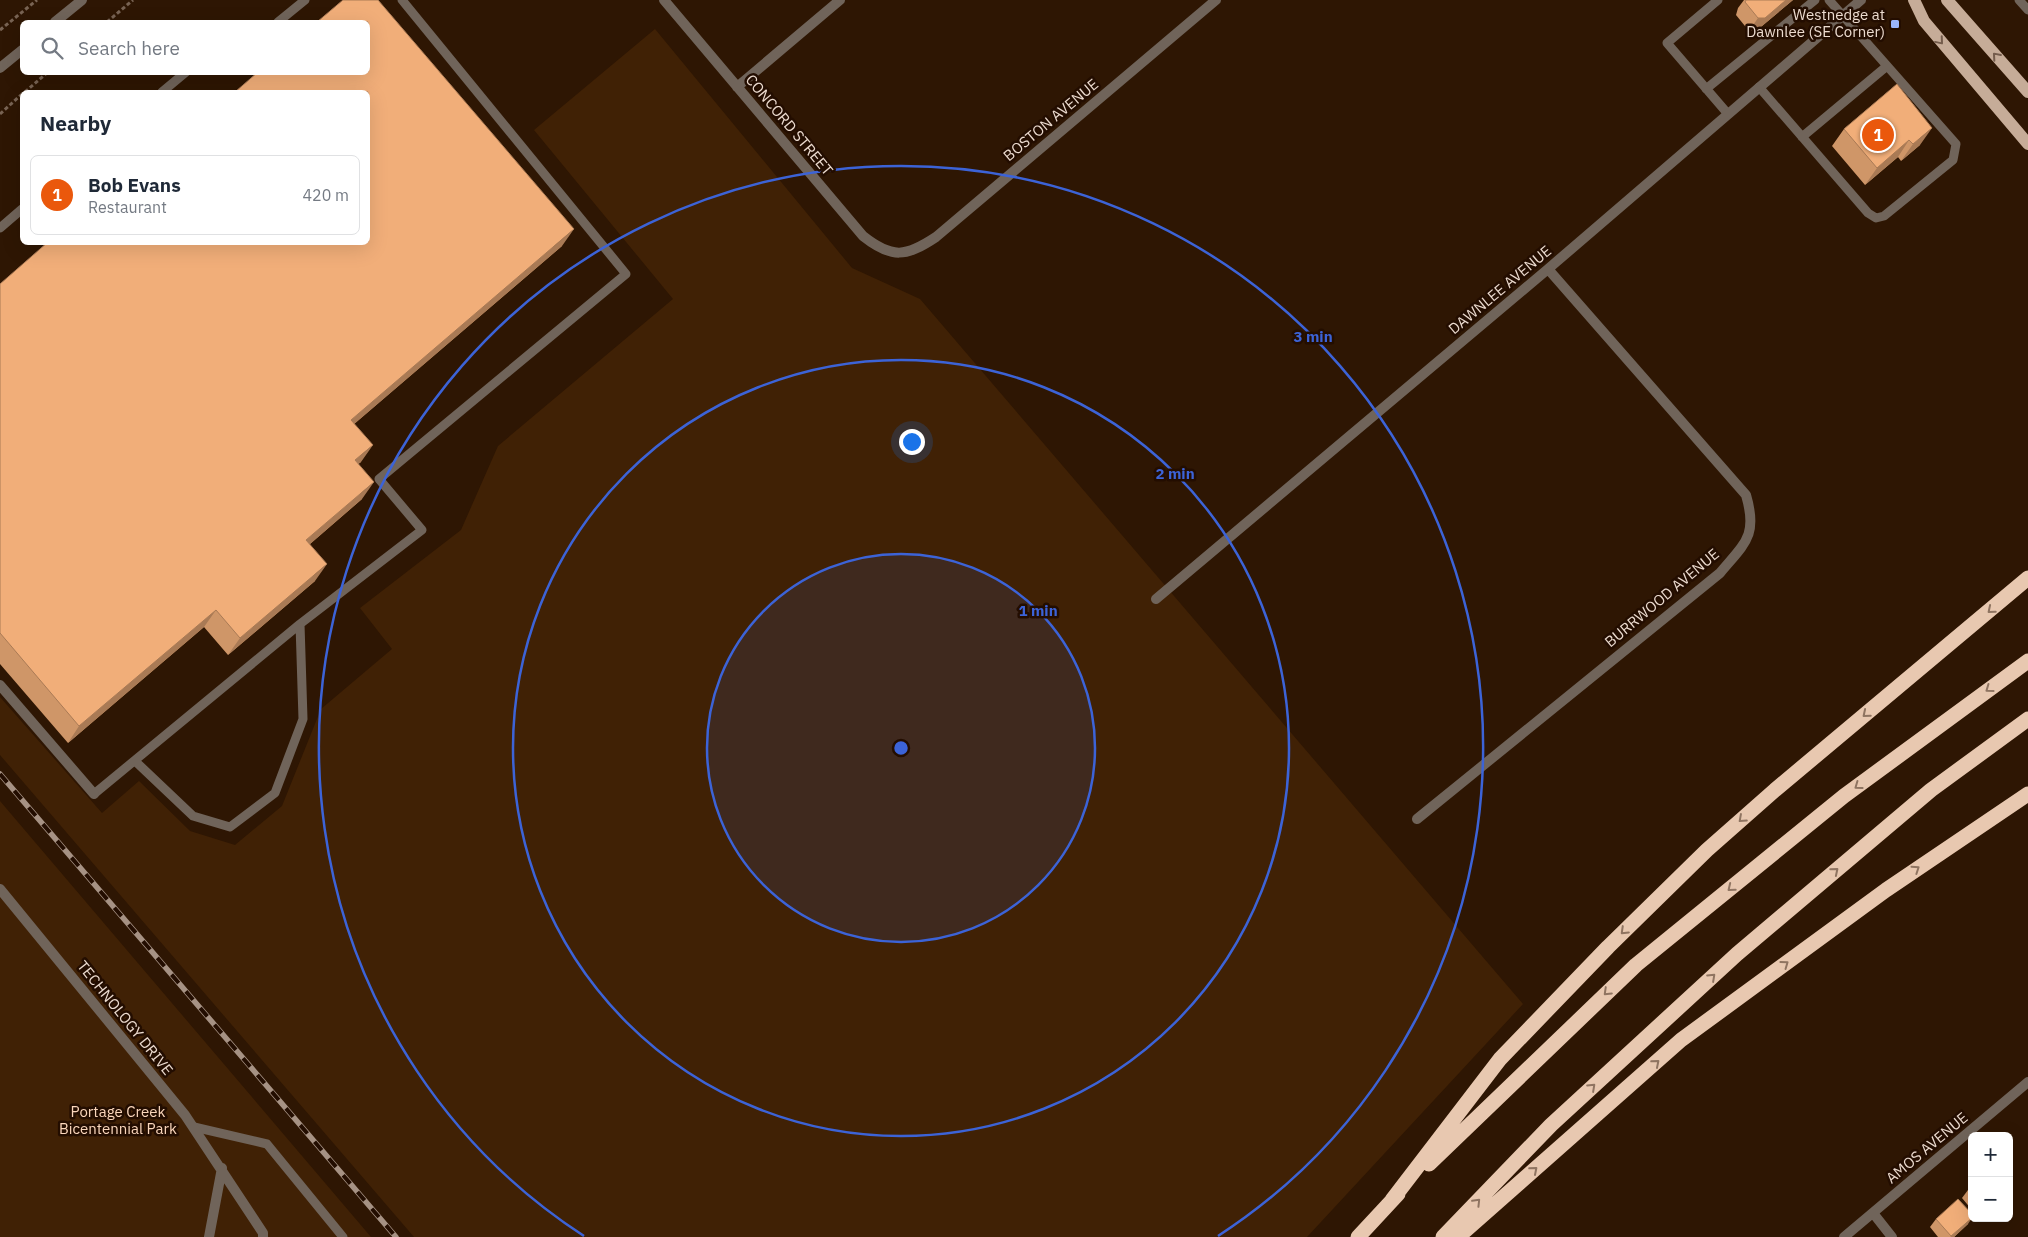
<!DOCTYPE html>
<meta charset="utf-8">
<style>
body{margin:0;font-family:"IBM Plex Sans",sans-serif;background:#f2f2f3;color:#1f2937}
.controls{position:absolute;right:15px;bottom:15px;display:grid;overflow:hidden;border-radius:8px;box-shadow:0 5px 20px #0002}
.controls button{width:45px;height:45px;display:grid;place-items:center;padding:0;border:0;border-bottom:1px solid #e0e1e3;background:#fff;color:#1f2937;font:25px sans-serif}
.you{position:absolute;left:911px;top:441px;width:18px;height:18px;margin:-12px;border:4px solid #fff;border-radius:50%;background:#1a73e8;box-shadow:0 0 0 8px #1a73e833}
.badge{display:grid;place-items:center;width:32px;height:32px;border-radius:50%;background:#ea580c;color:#fff;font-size:16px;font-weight:700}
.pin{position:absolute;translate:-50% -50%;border:2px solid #fff;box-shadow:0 1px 5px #0006}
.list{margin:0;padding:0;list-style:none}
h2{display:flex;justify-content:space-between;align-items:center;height:65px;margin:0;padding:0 20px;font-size:21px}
h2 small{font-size:16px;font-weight:400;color:#747a83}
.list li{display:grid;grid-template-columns:32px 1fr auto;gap:15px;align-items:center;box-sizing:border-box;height:80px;margin:0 10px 10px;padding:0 10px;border:1px solid #e0e1e3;border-radius:8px}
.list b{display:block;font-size:19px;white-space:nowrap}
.list p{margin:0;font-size:16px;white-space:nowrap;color:#747a83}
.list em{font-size:16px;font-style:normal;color:#747a83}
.icon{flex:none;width:28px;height:28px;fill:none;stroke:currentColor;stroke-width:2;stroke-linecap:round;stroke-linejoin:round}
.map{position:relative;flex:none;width:2028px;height:1237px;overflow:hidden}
.search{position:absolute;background:#fff;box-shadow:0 5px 20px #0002;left:20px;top:20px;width:350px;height:55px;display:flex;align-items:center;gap:12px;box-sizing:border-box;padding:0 18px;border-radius:8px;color:#747a83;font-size:19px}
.panel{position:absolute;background:#fff;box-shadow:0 5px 20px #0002;left:20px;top:90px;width:350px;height:155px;border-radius:8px}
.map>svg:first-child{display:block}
.green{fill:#402105}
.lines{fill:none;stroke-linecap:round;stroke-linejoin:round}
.path{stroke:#786353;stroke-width:3;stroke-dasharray:4 2.5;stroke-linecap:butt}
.service{stroke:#70645a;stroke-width:9}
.minor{stroke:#70645a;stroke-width:10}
.tertiary{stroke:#70645a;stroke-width:10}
.primary{stroke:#c6ac98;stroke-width:12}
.motorway{stroke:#e8c8b0;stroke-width:15}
.rail-casing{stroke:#a69284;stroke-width:5.5}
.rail{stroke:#230d00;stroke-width:4;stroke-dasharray:11;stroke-linecap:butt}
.wall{fill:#cf9668}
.shaded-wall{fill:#a97a55}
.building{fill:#f1ae79;stroke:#a97a55}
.oneway{stroke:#745c4c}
.oneway2{stroke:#8f7461}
.ring{fill:none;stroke:#3c63d7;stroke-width:2.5}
.poi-dot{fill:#9ab5fd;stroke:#230d00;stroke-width:2}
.labels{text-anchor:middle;stroke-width:5;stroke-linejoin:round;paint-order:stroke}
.poi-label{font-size:15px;fill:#ecdbcf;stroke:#230d00;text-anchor:end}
.street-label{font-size:15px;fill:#ecdbcf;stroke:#230d00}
.park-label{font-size:15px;fill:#fad6bb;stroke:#230d00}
.centre{fill:#3c63d7;stroke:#230d00;stroke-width:2.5}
.ring-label{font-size:15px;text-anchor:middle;font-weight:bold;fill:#3c63d7;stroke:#230d00;stroke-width:5;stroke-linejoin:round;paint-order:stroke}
</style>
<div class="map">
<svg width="2028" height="1237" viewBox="0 0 2028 1237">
<rect width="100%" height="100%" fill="#2e1603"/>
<path class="green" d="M 655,29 L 852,268 L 920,299 L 1523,1004 L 1307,1237 L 414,1237 L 0,755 L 0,697 L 102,813 L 139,781 L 190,831 L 235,845 L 282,806 L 321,709 L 392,649 L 360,608 L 461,530 L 498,446 L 673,299 L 534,130 Z
M 0,801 L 371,1237 L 0,1237 Z"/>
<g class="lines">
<path class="path" d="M 107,22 L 133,0
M 0,30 L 37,0
M 25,92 L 48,72
M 0,114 L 22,94"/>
<path class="service" d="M 1718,0 L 1667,43 L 1728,114
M 2019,0 L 2028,10
M 278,22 L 305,0
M 1759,87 L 1868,213 L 1876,218 L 1884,216 L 1953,160 L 1956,144 L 1829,0
M 1706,89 L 1815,0
M 162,92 L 186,72
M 1802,137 L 1887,66
M 0,228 L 22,209
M 135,761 L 193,816 L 230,827 L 275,793 L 303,719 L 300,624
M 94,794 L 300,624 L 422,530 L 379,479 L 626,274 L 402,0
M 194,1127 L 267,1144 L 343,1237"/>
<path class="minor" d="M 664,0 L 863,236 C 892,259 906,257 936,237 L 1216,0
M 737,87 L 840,0
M 1156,599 L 1548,269 L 1861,0
M 0,685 L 94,794
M 1417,819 L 1720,573 C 1745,543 1758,536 1746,495 L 1548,269
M 0,889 L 185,1115 L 263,1233 L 263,1237
M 1873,1213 L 1892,1237
M 209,1237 L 222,1168
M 1844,1237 L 2028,1082"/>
<path class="tertiary" d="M 55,22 L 82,0
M 0,68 L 22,50"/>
<path class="primary" d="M 1914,0 L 1924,21 L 2028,144
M 1947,0 L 2028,92"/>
<path class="motorway" d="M 1429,1164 L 1636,965 L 1844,796 L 2028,661
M 1392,1200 L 1500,1059 L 1608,947 L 1707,850 L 1775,790 L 2028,578
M 1358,1237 L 1398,1194
M 1443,1237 L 1551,1125 L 1737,954 L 1931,790 L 2028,719
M 1458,1237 L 1681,1040 L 1886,890 L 2028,794"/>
<g class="rail-casing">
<path id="rail" d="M 0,774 L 396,1237"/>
</g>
<use href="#rail" class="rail"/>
</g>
<path class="wall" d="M 1744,0 L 1793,0 L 1756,31 L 1749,31 L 1736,15 L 1738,8 Z
M 1897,84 L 1920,145 L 1901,161 L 1898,157 L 1865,185 L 1832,146 L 1844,129 Z
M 562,246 L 354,424 L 361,462 L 358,464 L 362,499 L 310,544 L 315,581 L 228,655 L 204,627 L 68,743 L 0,664 L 0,284 Z
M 1972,1186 L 1972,1210 L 1962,1198 L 1968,1190 Z
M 1936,1219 L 1968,1224 L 1954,1237 L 1938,1237 L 1930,1227 Z"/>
<path class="shaded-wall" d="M 1786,0 L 1793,0 L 1756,31 L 1749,31 L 1758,18 Z
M 1932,128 L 1920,145 L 1901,161 L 1913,144 Z
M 1909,140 L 1898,157 L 1865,185 L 1877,168 Z
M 574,229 L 562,246 L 339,437 L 351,420 Z
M 373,445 L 361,462 L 343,476 L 355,460 Z
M 374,482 L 362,499 L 295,557 L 306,540 Z
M 327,564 L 315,581 L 228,655 L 240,638 Z
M 216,610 L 204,627 L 68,743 L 79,726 Z
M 1972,1218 L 1968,1224 L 1954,1237 L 1950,1237 Z"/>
<path class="building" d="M 343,0 L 378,0 L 574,229 L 351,420 L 373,445 L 355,460 L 374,482 L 306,540 L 327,564 L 240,638 L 216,610 L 79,726 L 0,633 L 0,284 L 48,242 L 368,242 L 368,92 L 235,92 L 258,72 L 368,72 L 368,22 L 317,22 Z
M 1746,0 L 1786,0 L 1765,18 L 1758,18 L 1745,2 Z
M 1897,84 L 1932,128 L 1913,144 L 1909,140 L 1877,168 L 1844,129 Z
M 1972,1186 L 1972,1195 L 1968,1190 Z
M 1958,1199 L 1972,1214 L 1972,1218 L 1951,1236 L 1936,1219 Z"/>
<defs><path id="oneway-chevron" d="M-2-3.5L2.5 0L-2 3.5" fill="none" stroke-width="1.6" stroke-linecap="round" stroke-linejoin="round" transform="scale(1.25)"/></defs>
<g class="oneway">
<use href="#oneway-chevron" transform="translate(1940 41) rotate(50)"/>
<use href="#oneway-chevron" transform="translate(1996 56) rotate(-131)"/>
</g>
<g class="oneway2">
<use href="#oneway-chevron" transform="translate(1991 610) rotate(140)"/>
<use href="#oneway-chevron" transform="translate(1989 689) rotate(144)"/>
<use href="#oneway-chevron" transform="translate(1866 714) rotate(140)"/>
<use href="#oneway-chevron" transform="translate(1858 786) rotate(144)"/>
<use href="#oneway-chevron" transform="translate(1742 819) rotate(138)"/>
<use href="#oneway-chevron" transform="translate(1916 869) rotate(-34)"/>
<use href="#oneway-chevron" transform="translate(1835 871) rotate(-40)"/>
<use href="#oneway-chevron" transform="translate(1731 888) rotate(141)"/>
<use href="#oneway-chevron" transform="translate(1624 931) rotate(136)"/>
<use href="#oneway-chevron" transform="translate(1785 964) rotate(-36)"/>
<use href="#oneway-chevron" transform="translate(1712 977) rotate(-43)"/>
<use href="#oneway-chevron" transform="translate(1607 992) rotate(136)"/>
<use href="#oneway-chevron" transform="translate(1656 1063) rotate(-41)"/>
<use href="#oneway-chevron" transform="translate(1592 1087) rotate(-43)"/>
<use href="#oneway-chevron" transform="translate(1534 1170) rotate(-41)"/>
<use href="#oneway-chevron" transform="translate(1477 1202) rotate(-46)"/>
</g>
<circle cx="901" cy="748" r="194" fill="#3c63d7" fill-opacity=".12"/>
<g class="ring">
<circle cx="901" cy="748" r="194"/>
<circle cx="901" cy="748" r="388"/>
<path d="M584 1236A582 582 0 1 1 1218 1236"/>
</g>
<rect class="poi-dot" x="1890" y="19" width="10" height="10" rx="2.5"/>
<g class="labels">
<g class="poi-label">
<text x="1885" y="20">Westnedge at<tspan x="1885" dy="17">Dawnlee (SE Corner)</tspan></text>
</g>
<g class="street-label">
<text transform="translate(1051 120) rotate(-40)" y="5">BOSTON AVENUE</text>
<text transform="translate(789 125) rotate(50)" y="5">CONCORD STREET</text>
<text transform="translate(1500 290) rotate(-40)" y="5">DAWNLEE AVENUE</text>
<text transform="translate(1662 598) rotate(-40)" y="5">BURRWOOD AVENUE</text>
<text transform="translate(125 1018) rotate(51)" y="5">TECHNOLOGY DRIVE</text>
<text transform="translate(1927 1148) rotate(-40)" y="5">AMOS AVENUE</text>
</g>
<g class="park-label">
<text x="118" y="1117">Portage Creek<tspan x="118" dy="17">Bicentennial Park</tspan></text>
</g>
</g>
<circle cx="901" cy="748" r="8" class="centre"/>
<g class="ring-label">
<text x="1313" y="342">3 min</text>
<text x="1175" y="479">2 min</text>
<text x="1038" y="616">1 min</text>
</g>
</svg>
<div class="controls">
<button>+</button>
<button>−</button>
</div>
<div class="you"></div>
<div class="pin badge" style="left:1878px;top:135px">1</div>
<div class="search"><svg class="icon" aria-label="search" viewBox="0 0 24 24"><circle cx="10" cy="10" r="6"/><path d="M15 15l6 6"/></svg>Search here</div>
<section class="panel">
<h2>Nearby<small></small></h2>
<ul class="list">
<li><span class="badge">1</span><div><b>Bob Evans</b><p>Restaurant</p></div><em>420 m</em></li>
</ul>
</section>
</div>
